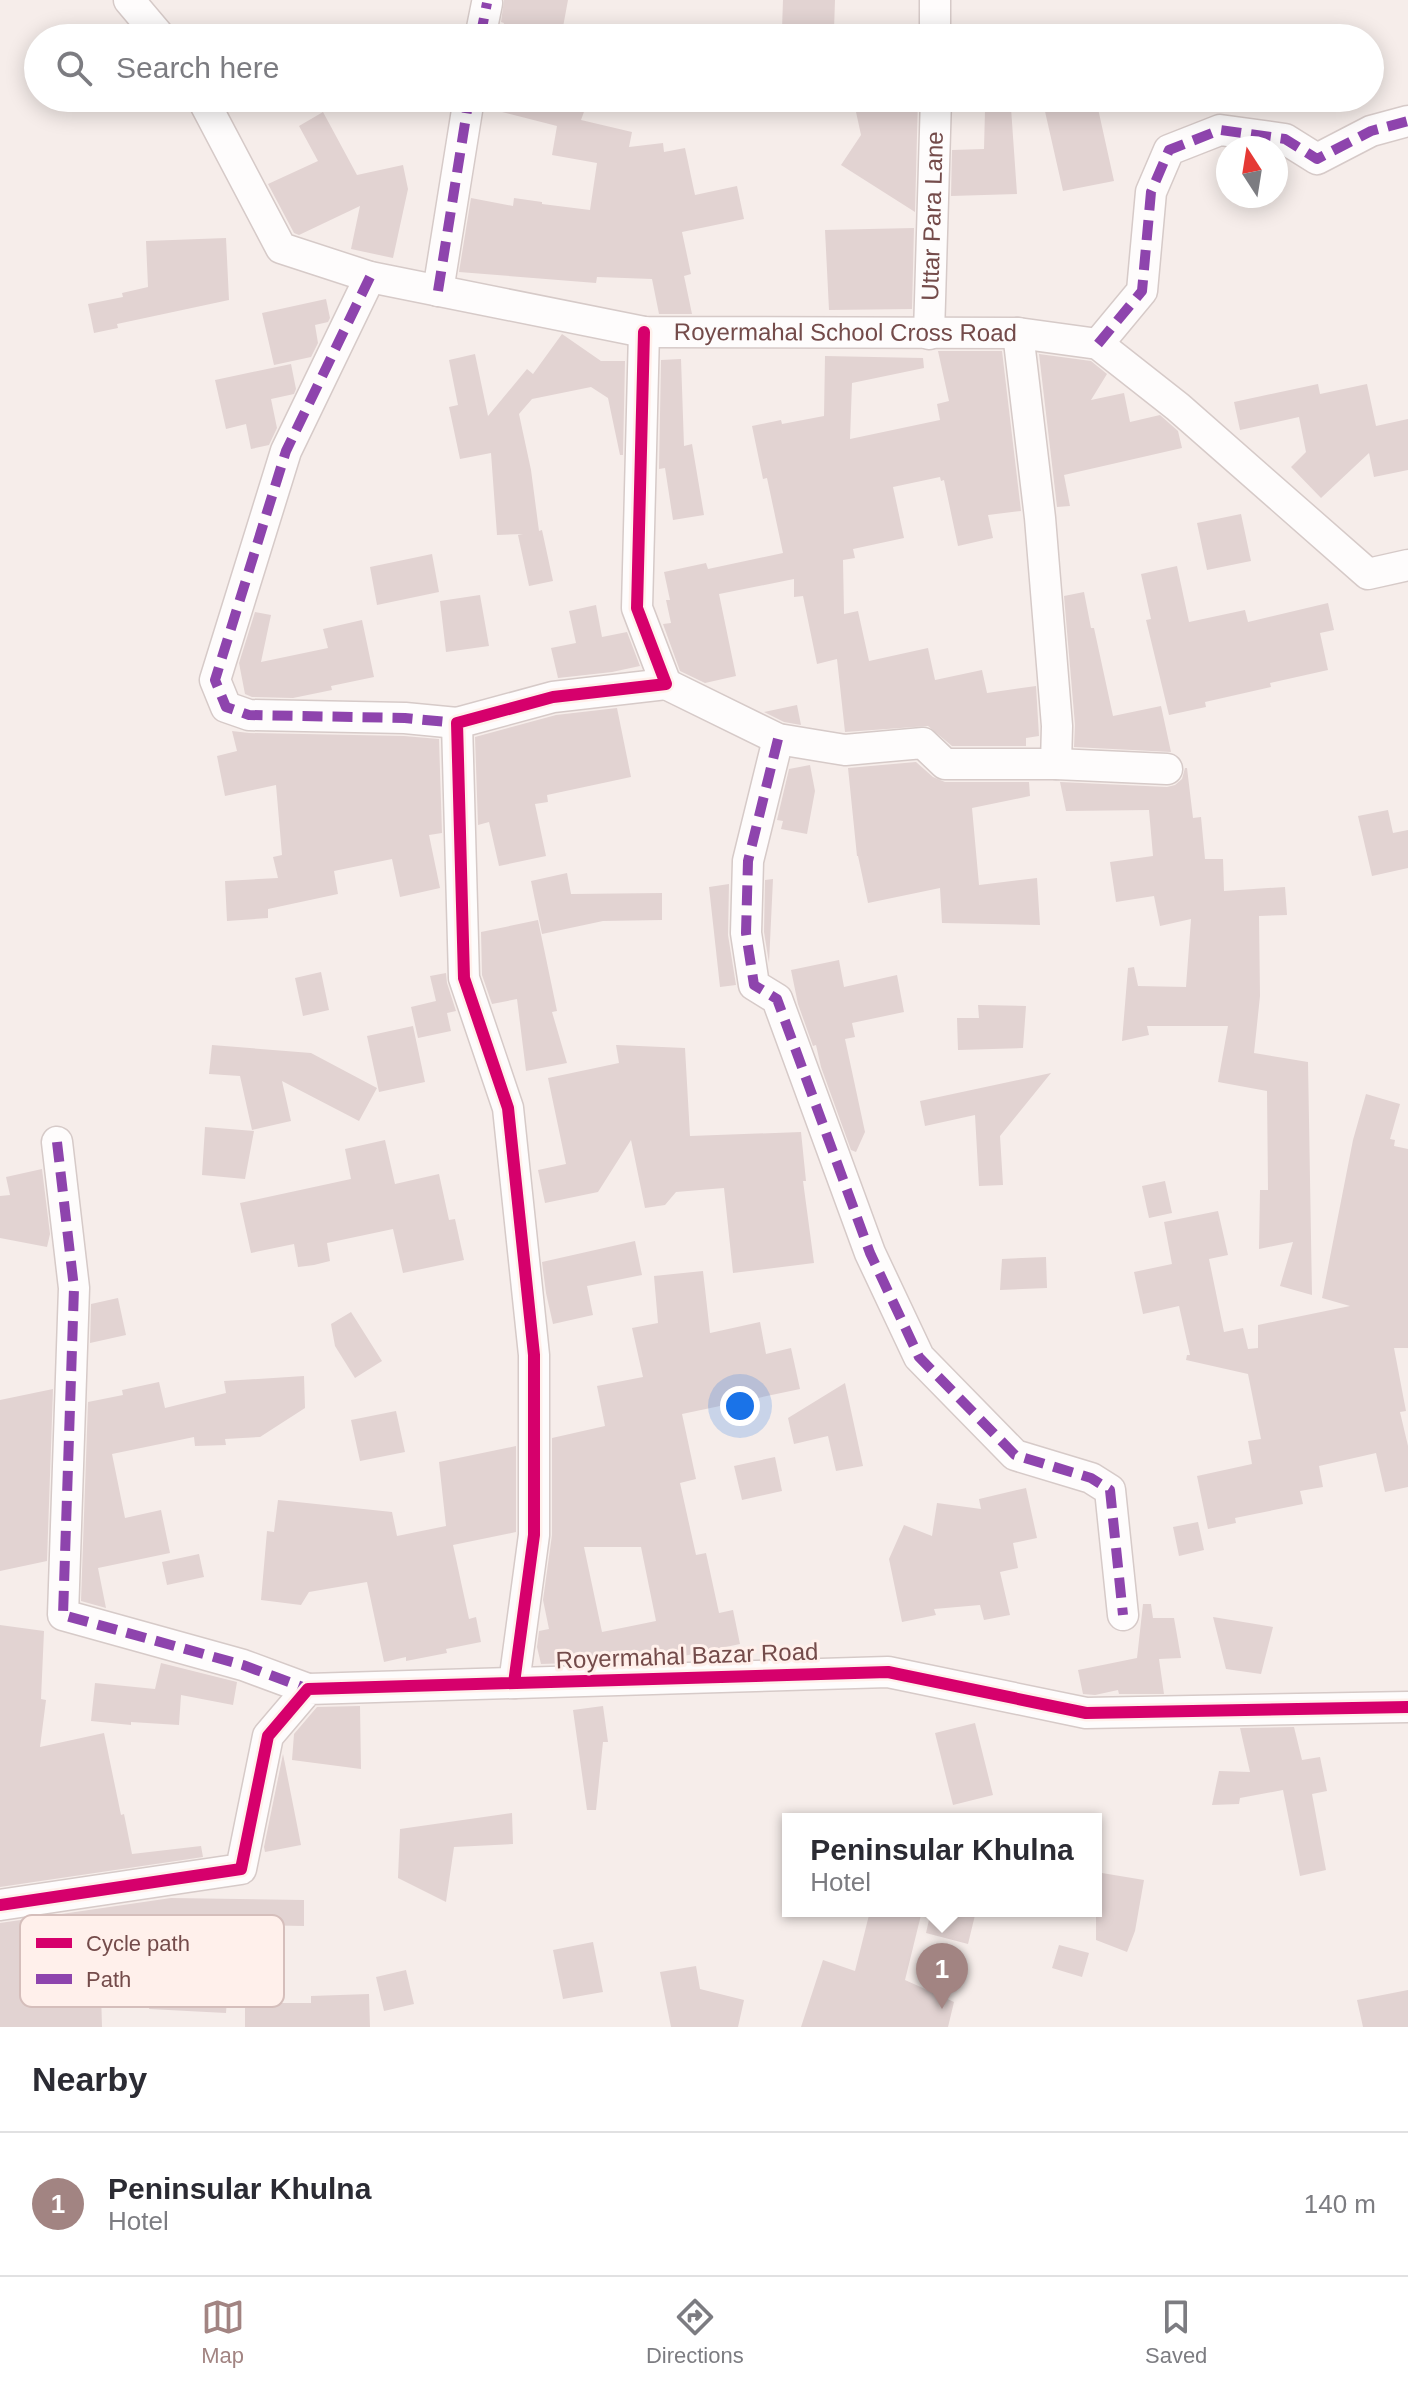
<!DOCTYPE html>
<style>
body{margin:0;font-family:Helvetica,sans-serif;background:#f2f2f3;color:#2b2b33}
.compass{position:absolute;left:1216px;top:136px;width:72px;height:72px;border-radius:50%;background:#fff;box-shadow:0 4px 20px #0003;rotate:348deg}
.you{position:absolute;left:740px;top:1406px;width:28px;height:28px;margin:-20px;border:6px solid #fff;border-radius:50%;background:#1a73e8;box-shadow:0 0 0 12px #1a73e833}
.badge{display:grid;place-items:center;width:52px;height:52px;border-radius:50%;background:#a28482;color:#fff;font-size:26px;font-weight:700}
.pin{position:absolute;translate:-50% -66px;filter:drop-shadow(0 2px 4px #0008)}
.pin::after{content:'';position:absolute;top:42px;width:28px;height:24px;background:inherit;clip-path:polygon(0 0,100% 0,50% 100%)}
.popup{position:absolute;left:782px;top:1813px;width:320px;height:104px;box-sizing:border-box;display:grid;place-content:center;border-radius:0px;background:#fff;filter:drop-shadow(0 2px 6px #0005);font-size:26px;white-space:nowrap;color:#7c7c81}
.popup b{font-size:30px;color:#2b2b33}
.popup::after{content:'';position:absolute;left:50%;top:100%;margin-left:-16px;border:16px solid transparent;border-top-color:#fff}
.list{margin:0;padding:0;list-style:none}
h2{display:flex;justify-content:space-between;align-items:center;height:104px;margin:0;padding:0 32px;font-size:34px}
h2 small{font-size:26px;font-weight:400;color:#7c7c81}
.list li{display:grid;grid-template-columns:52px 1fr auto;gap:24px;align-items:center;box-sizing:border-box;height:144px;padding:0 32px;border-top:2px solid #e1e1e2}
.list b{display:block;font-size:30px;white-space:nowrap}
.list p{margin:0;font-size:26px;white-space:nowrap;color:#7c7c81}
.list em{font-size:26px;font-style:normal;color:#7c7c81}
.icon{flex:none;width:44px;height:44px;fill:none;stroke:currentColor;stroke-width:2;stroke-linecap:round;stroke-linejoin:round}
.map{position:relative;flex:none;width:1408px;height:2027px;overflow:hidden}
.search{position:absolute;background:#fff;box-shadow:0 4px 20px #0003;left:24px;right:24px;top:24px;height:88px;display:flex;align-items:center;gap:20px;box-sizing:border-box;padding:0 28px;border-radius:44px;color:#7c7c81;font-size:30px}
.sheet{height:248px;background:#fff}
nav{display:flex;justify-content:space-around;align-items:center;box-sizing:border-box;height:112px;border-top:2px solid #e1e1e2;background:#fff;font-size:22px;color:#7c7c81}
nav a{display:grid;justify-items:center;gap:4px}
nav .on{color:#a28482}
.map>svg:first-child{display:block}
.building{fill:#e2d3d2;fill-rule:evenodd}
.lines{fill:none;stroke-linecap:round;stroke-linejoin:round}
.minor-casing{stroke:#d6cac8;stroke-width:33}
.minor{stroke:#fefcfc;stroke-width:30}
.quiet{stroke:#8e44ad;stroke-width:10;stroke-dasharray:20 10;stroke-linecap:butt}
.cycleway-casing{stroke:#fff0eb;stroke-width:17}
.cycleway{stroke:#d6006c;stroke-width:12}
.labels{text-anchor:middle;stroke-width:6;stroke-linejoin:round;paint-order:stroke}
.street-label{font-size:24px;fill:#744b4a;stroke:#fff0eb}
.key{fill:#fff0eb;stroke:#d5bebb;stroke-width:2}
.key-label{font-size:22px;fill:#744b4a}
</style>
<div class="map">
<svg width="1408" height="2027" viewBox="0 0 1408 2027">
<rect width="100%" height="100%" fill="#f6edea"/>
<path class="building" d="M 504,0 L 568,0 L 561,38 L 500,38 L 504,23 L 501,22 Z
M 783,0 L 835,0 L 834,30 L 782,29 Z
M 487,98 L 589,98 L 581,120 L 632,132 L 629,147 L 663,143 L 664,152 L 685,148 L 695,195 L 737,186 L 744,219 L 682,232 L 691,274 L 684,276 L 692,314 L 659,314 L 652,279 L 597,277 L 596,283 L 459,272 L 471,198 L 513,206 L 514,198 L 542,202 L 542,204 L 590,210 L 597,163 L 552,155 L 557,126 L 486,108 Z
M 853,98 L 918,98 L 915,212 L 841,165 L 861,135 Z
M 1097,104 L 1114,181 L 1063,191 L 1044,107 Z
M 1011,108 L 1017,194 L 951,196 L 952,150 L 984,149 L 985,110 Z
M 323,112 L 357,175 L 403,165 L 408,189 L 393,258 L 351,249 L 360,206 L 299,235 L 294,233 L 268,184 L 318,161 L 299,126 Z
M 914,228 L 912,309 L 829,310 L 825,230 Z
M 226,238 L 229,300 L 117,324 L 118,328 L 94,333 L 88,304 L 123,297 L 122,293 L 148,287 L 146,241 Z
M 326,299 L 330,318 L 328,322 L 315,325 L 318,343 L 311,357 L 274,365 L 262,313 Z
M 562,334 L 601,361 L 625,361 L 623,455 L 620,455 L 608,398 L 591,387 L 532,399 L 519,414 L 531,470 L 539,531 L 542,530 L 553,581 L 529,586 L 518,535 L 523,534 L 497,535 L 491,453 L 460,459 L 449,407 L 458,405 L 449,360 L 475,354 L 488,416 L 527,369 L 533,374 Z
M 938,351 L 1002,351 L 1021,511 L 988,515 L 993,538 L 958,546 L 944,480 L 941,481 L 940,477 L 893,487 L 904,538 L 853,549 L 855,558 L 843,560 L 844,614 L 858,611 L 869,661 L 928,648 L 935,680 L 982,670 L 987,693 L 1036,686 L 1039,736 L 1026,738 L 1026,746 L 952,746 L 928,726 L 845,732 L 837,659 L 817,664 L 803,596 L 794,597 L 794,579 L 719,594 L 736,676 L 705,683 L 680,671 L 663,624 L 671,623 L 666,600 L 670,600 L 664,572 L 706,563 L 708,569 L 783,553 L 767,478 L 763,479 L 752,426 L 781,420 L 782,424 L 824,416 L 825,356 L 923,358 L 924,368 L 852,383 L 850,439 L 940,420 L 937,404 L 949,401 Z
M 1039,354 L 1091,361 L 1107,374 L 1091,400 L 1124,393 L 1130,422 L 1160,415 L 1178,431 L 1182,448 L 1064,475 L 1070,506 L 1057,507 Z
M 681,359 L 684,446 L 692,444 L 704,515 L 673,520 L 665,468 L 659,469 L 661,360 Z
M 291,364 L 296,389 L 294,394 L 271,399 L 277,428 L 269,445 L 251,449 L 246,424 L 226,429 L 215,380 Z
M 1318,384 L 1320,394 L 1367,384 L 1376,426 L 1408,419 L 1408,470 L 1374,477 L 1369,453 L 1321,498 L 1291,467 L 1306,452 L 1299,417 L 1240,430 L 1234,402 Z
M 1241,514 L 1251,561 L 1207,570 L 1197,523 Z
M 432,554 L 439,592 L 377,605 L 370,567 Z
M 1177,566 L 1189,622 L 1245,610 L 1248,622 L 1328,603 L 1334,630 L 1320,633 L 1328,670 L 1270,683 L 1271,687 L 1205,702 L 1206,707 L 1169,715 L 1146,620 L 1151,619 L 1141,574 Z
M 1084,592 L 1091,628 L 1094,628 L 1113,716 L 1161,706 L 1171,752 L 1074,747 L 1075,725 L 1064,596 Z
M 480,595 L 489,646 L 446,652 L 440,601 Z
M 596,605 L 602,637 L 627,632 L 640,666 L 612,672 L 558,678 L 551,648 L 576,643 L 569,611 Z
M 255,612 L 271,615 L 261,662 L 328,648 L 323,629 L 362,620 L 374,677 L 331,686 L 332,690 L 293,698 L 252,697 L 245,694 L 239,663 Z
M 797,705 L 801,725 L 784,722 L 764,712 Z
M 617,708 L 631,777 L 547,795 L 548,802 L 535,804 L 546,856 L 499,866 L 489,822 L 478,825 L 475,737 L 556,715 Z
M 232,731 L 249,733 L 404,736 L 439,739 L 442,833 L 429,835 L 440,888 L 400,897 L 392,859 L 334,871 L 338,894 L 268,909 L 268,918 L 227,921 L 225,881 L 278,878 L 273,857 L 282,855 L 276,785 L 225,796 L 217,756 L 237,751 Z
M 916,762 L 933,777 L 945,782 L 1029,782 L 1030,796 L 972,808 L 979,885 L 1037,878 L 1040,925 L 942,923 L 940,888 L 868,903 L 858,856 L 857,856 L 848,768 Z
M 810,765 L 815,791 L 807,834 L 781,829 L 783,821 L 777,820 L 789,769 Z
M 1185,768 L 1187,768 L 1193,818 L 1201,817 L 1205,859 L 1223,859 L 1224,891 L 1285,887 L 1287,915 L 1259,916 L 1260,996 L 1254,1053 L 1308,1062 L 1312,1295 L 1280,1286 L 1293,1242 L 1259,1249 L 1260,1190 L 1268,1190 L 1267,1091 L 1218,1082 L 1228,1026 L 1147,1026 L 1149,1035 L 1122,1041 L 1128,968 L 1134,967 L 1138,986 L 1186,987 L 1191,919 L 1160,926 L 1154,896 L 1116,902 L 1110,862 L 1153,856 L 1149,810 L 1066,811 L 1060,782 L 1167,787 L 1175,785 L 1182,779 Z
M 1388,810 L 1393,833 L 1408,830 L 1408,868 L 1372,876 L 1358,816 Z
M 567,873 L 571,894 L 662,893 L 662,920 L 603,921 L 542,934 L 531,881 Z
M 773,879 L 769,963 L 764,932 L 765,880 Z
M 729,884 L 728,935 L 736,985 L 720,987 L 709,887 Z
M 538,920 L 557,1011 L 552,1012 L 567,1063 L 526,1071 L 517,999 L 492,1004 L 482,975 L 481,932 Z
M 839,960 L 844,987 L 897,975 L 904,1012 L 852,1023 L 855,1037 L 845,1039 L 865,1132 L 856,1152 L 851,1150 L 821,1067 L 816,1045 L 813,1046 L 798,1004 L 791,970 Z
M 321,972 L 329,1010 L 303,1016 L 295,978 Z
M 446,973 L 447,983 L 456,1011 L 447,1013 L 451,1031 L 418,1038 L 411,1007 L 436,1001 L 430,976 Z
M 978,1005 L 1026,1006 L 1023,1048 L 958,1050 L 957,1018 L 979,1018 Z
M 413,1026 L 425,1082 L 379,1092 L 367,1036 Z
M 212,1045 L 311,1053 L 377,1088 L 359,1121 L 282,1081 L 291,1121 L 252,1130 L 240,1076 L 209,1074 Z
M 616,1045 L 685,1048 L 690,1136 L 801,1132 L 806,1181 L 803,1181 L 814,1263 L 733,1273 L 724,1188 L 676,1192 L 665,1205 L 645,1208 L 631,1140 L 598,1192 L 545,1203 L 538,1170 L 566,1164 L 548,1078 L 619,1063 Z
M 1051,1073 L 1000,1136 L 1003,1185 L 979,1186 L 975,1115 L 925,1126 L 920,1101 Z
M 1366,1094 L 1400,1104 L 1390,1139 L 1395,1140 L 1394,1146 L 1408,1149 L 1408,1348 L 1394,1348 L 1406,1411 L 1400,1412 L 1408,1446 L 1408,1487 L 1385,1492 L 1376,1453 L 1319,1466 L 1323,1487 L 1300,1491 L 1303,1504 L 1235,1518 L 1236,1523 L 1208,1529 L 1197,1476 L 1252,1464 L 1248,1441 L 1261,1439 L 1248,1374 L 1186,1360 L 1187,1355 L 1190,1355 L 1179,1306 L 1143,1314 L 1134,1272 L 1172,1264 L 1164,1222 L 1218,1211 L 1228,1255 L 1209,1259 L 1224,1332 L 1243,1328 L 1248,1349 L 1258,1348 L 1258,1325 L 1350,1306 L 1322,1298 L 1353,1140 Z
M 205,1127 L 254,1131 L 245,1179 L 202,1175 Z
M 385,1140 L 395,1184 L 439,1174 L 449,1220 L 455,1219 L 464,1260 L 403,1273 L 393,1229 L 327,1243 L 330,1261 L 314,1265 L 298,1267 L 294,1244 L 251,1253 L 240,1203 L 351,1179 L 345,1149 Z
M 42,1169 L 50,1234 L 47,1247 L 0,1238 L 0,1196 L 10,1195 L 6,1177 Z
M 1165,1181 L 1172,1213 L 1149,1218 L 1142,1186 Z
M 635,1241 L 642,1275 L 587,1286 L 593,1315 L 553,1324 L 546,1293 L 542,1262 Z
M 1046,1257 L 1047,1288 L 1000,1290 L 1002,1259 Z
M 703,1271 L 710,1333 L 760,1322 L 766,1354 L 791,1348 L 800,1389 L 682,1414 L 696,1479 L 680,1483 L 696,1555 L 706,1553 L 719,1613 L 733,1610 L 740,1644 L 660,1661 L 609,1662 L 608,1656 L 572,1663 L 541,1664 L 537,1647 L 539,1631 L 549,1629 L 543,1600 L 552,1535 L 552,1438 L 605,1426 L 597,1386 L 643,1377 L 632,1328 L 658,1323 L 654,1276 ZM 584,1547 L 641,1547 L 656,1621 L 602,1632 Z
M 118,1298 L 126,1335 L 90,1343 L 91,1304 Z
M 351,1312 L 382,1361 L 355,1378 L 335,1346 L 331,1324 Z
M 304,1376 L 305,1408 L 260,1437 L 225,1439 L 226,1445 L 195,1446 L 194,1437 L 112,1454 L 125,1518 L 161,1510 L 170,1553 L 98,1568 L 106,1608 L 81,1601 L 88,1402 L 123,1395 L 122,1390 L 159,1382 L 165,1408 L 226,1393 L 224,1381 Z
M 845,1383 L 863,1466 L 836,1471 L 828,1436 L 794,1444 L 788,1418 Z
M 53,1389 L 47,1561 L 0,1571 L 0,1400 Z
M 396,1411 L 405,1452 L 360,1461 L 351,1420 Z
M 516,1446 L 516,1532 L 453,1545 L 469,1619 L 476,1617 L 481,1642 L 446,1649 L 447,1653 L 406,1661 L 406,1657 L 384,1662 L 367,1582 L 309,1592 L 301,1605 L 261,1600 L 267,1531 L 274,1532 L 278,1500 L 392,1512 L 397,1536 L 446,1526 L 439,1462 Z
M 775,1457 L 782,1491 L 742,1500 L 734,1466 Z
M 1026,1488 L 1037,1538 L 1013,1543 L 1018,1568 L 1000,1572 L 1010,1615 L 984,1620 L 980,1605 L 934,1609 L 936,1615 L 902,1622 L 889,1559 L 904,1525 L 932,1536 L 937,1503 L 981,1509 L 979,1499 Z
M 1198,1522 L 1204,1550 L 1179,1556 L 1173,1527 Z
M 199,1554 L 204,1577 L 167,1585 L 162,1562 Z
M 1143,1604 L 1151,1604 L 1153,1618 L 1174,1618 L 1181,1658 L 1159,1659 L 1164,1694 L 1119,1694 L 1118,1690 L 1095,1695 L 1083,1694 L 1078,1670 L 1137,1658 Z
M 1213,1617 L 1273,1627 L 1261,1674 L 1226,1669 Z
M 0,1625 L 44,1631 L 41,1699 L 46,1700 L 40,1747 L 104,1733 L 121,1815 L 124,1814 L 132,1854 L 201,1846 L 203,1857 L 0,1887 Z
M 161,1663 L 237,1682 L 233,1705 L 181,1695 L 179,1725 L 131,1722 L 131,1725 L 91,1721 L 95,1683 L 155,1689 Z
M 360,1706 L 361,1769 L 292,1760 L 294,1734 L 317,1707 Z
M 603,1706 L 608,1742 L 603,1742 L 596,1810 L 587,1810 L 573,1710 Z
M 975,1723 L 993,1795 L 953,1805 L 935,1733 Z
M 1294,1727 L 1302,1760 L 1320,1757 L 1327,1791 L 1312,1794 L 1326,1870 L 1300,1876 L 1283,1790 L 1240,1798 L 1239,1804 L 1212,1805 L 1219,1771 L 1250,1772 L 1240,1728 Z
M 283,1754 L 301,1845 L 265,1852 L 264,1847 Z
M 512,1813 L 513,1844 L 454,1847 L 446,1902 L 398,1878 L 400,1829 Z
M 1096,1872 L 1144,1880 L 1135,1931 L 1127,1952 L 1096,1940 Z
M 171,1898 L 304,1900 L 304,1926 L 214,1924 L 211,1983 L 228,1984 L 226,2013 L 149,2009 L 157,1961 L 100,1958 L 102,2027 L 0,2027 L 0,1923 Z
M 870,1911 L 904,1911 L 921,1915 L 905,1980 L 954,2002 L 948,2027 L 801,2027 L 823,1960 L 855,1971 Z
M 931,1911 L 976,1911 L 968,1944 L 926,1933 Z
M 593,1942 L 603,1992 L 563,1999 L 553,1950 Z
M 1059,1945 L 1089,1953 L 1082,1977 L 1052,1968 Z
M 696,1966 L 700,1989 L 744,2000 L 738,2027 L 671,2027 L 660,1972 Z
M 406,1970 L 414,2004 L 384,2011 L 376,1977 Z
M 1408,1990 L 1408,2027 L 1363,2027 L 1357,2000 Z
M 369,1994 L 370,2027 L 245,2027 L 245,2003 L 311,2003 L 311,1996 Z"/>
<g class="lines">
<g class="minor-casing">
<g id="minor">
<path d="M 129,0 L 161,38"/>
<path d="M 935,0 L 935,38"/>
<path d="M 480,38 L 487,3"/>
<path id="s1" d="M 202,98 L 281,248 L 370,277 L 644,332 L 1018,333 L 1098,344 L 1178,407 L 1368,574 L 1408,565"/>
<path d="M 370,277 L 286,451 L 215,680 L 226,707 L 249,715 L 405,718 L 457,723"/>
<path d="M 438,291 L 469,98"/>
<path d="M 1018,333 L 1040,518 L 1057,726 L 1056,764"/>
<path id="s2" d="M 929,334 L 936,98"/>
<path d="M 1098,344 L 1142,291 L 1151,192 L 1169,150 L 1220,130 L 1285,139 L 1317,159 L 1371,131 L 1408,121"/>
<path d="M 666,684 L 778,739 L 845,750 L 923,743 L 945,764 L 1056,764 L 1167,769"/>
<path d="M 778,739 L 748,861 L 746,933 L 754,985 L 777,999 L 870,1253 L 919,1357 L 1015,1455 L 1091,1478 L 1110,1490 L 1123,1615"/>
<path d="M 57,1142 L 74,1288 L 63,1615 L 243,1665 L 308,1689"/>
<path d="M 514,1683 L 534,1535 L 534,1355 L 508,1108 L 464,978 L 457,723 L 553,697 L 666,684 L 637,608 L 644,332"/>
<path d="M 0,1905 L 241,1869 L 268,1736 L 308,1689 L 888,1672 L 1086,1713 L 1408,1707"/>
</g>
</g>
<use href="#minor" class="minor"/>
<path class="quiet" d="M 480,38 L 487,3
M 370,277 L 286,451 L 215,680 L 226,707 L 249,715 L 405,718 L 457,723
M 438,291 L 469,98
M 1098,344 L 1142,291 L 1151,192 L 1169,150 L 1220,130 L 1285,139 L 1317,159 L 1371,131 L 1408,121
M 778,739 L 748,861 L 746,933 L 754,985 L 777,999 L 870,1253 L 919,1357 L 1015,1455 L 1091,1478 L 1110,1490 L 1123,1615
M 57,1142 L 74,1288 L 63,1615 L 243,1665 L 308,1689"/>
<g class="cycleway-casing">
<path id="cycleway" d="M 514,1683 L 534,1535 L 534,1355 L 508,1108 L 464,978 L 457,723 L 553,697 L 666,684 L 637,608 L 644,332
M 0,1905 L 241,1869 L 268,1736 L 308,1689 L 888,1672 L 1086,1713 L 1408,1707"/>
</g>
<use href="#cycleway" class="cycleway"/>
</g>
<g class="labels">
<g class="street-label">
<text dy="8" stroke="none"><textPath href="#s2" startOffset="118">Uttar Para Lane</textPath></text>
<text dy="8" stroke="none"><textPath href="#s1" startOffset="744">Royermahal School Cross Road</textPath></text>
<text transform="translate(687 1656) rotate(-2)" y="8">Royermahal Bazar Road</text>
</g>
</g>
<rect x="20" y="1915" width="264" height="92" rx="12" class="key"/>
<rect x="36" y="1938" width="36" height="10" fill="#d6006c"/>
<rect x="36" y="1974" width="36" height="10" fill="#8e44ad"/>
<g class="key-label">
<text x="86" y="1951">Cycle path</text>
<text x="86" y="1987">Path</text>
</g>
</svg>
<svg class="compass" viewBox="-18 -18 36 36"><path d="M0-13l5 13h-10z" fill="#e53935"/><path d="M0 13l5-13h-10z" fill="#7c7c81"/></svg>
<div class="you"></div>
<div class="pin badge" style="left:942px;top:2009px">1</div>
<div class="popup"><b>Peninsular Khulna</b>Hotel</div>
<div class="search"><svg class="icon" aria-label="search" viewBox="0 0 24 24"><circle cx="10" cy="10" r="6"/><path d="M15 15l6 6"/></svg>Search here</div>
</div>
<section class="sheet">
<h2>Nearby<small></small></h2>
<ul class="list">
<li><span class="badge">1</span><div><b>Peninsular Khulna</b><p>Hotel</p></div><em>140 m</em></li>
</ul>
</section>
<nav>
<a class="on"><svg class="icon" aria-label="map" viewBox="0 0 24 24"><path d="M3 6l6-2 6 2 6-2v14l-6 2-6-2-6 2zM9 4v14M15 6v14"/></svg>Map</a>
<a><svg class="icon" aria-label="directions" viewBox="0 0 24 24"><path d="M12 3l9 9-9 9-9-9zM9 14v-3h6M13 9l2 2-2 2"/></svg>Directions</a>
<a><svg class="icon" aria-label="saved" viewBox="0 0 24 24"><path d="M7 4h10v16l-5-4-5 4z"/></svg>Saved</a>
</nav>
